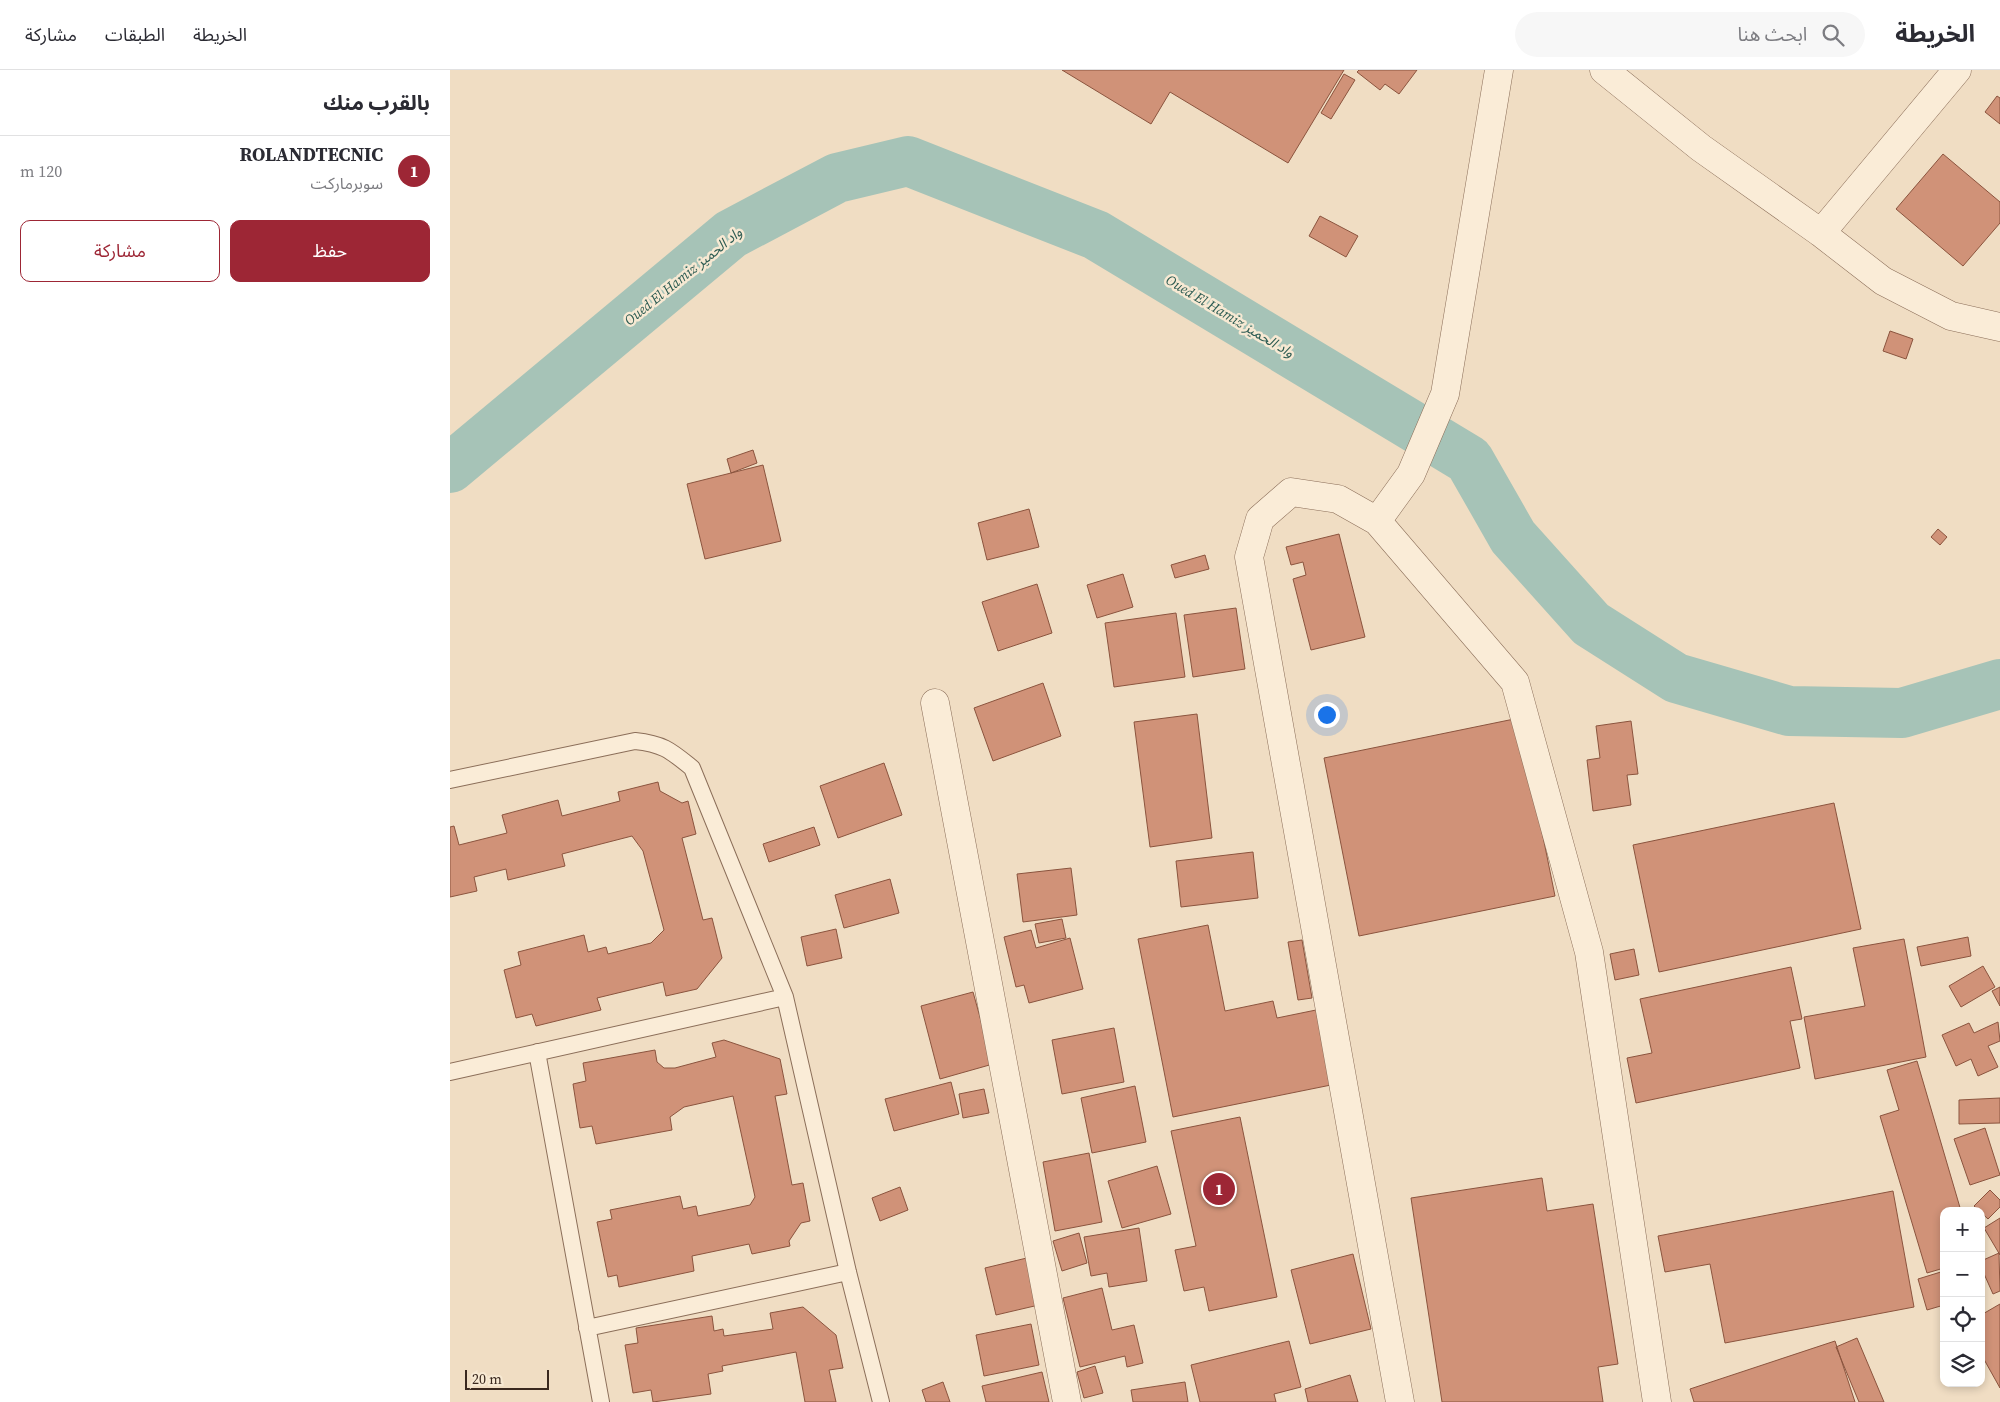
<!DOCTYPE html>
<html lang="ar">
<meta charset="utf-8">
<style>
body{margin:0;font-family:"Source Serif 4","Noto Sans Arabic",serif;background:#f7f7f7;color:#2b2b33;direction:rtl}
.controls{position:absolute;right:15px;bottom:15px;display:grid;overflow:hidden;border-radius:10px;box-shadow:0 2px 8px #0003}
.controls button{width:45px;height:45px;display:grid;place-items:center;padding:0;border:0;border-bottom:1px solid #e1e1e2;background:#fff;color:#2b2b33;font:25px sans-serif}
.scale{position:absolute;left:15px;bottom:12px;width:84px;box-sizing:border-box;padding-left:5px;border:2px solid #3a281e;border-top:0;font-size:14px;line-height:18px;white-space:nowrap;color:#3a281e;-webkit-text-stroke:4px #f7e9d3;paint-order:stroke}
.you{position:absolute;left:876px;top:644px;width:18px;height:18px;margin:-12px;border:4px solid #fff;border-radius:50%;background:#1a73e8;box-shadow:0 0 0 8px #1a73e833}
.badge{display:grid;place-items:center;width:32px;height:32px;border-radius:50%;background:#9d2635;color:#fff;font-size:16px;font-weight:700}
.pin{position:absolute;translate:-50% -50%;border:2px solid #fff;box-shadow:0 1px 5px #0006}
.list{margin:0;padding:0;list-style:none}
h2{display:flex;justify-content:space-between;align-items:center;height:65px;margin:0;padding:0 20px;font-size:21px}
h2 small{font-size:16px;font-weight:400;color:#7c7c81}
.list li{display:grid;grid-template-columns:32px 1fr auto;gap:15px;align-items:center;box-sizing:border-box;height:70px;padding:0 20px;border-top:1px solid #e1e1e2}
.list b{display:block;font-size:19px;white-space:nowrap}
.list p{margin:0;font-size:16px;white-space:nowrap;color:#7c7c81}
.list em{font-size:16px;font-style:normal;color:#7c7c81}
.actions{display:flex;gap:10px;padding:15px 20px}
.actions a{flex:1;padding:11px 0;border:1px solid #9d2635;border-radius:10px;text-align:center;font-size:18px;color:#9d2635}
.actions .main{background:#9d2635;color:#fff}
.icon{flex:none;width:28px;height:28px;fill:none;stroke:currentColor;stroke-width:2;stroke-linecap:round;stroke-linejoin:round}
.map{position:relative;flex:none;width:1550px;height:1332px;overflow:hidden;direction:ltr}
header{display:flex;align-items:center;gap:30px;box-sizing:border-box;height:70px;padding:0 25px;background:#fff;border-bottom:1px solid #e1e1e2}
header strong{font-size:24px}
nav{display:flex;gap:28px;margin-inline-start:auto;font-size:18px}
.search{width:350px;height:45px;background:#f7f7f7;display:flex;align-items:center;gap:12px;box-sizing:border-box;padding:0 18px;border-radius:28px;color:#7c7c81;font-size:19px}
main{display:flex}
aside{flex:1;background:#fff}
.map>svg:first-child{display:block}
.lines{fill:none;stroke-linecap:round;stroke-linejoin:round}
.river{stroke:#a6c3b7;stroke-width:50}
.building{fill:#d09278;stroke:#8b543e}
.service-casing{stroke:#8b6e59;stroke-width:18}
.minor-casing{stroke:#8b6e59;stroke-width:29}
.service{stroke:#faecd7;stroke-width:16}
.minor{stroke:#faecd7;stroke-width:28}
.labels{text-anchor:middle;stroke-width:5;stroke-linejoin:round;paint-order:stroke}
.water-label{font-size:14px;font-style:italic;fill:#2c5b52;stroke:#f7e9d3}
</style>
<header>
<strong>الخريطة</strong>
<div class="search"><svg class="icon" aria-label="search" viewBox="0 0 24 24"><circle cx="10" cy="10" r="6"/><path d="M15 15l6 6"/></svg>ابحث هنا</div>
<nav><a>الخريطة</a><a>الطبقات</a><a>مشاركة</a></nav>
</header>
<main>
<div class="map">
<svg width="1550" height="1332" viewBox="0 0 1550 1332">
<rect width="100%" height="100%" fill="#f0ddc3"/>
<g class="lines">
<path class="river" d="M 0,398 L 281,164 L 387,108 L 458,91 L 646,165 L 1019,390 L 1063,467 L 1141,554 L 1226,608 L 1339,641 L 1452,643 L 1550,614"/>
</g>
<path class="building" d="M 612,0 L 894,0 L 838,93 L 720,22 L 701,54 Z
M 909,0 L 967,0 L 949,24 L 935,14 L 930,20 L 907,2 Z
M 894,4 L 905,10 L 881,49 L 871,43 Z
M 1547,26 L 1550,28 L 1550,54 L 1535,42 Z
M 1493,84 L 1550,132 L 1550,153 L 1513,196 L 1446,139 Z
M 870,146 L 908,166 L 896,187 L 859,166 Z
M 1440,261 L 1463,269 L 1456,289 L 1433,281 Z
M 303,380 L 307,393 L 281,403 L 277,389 Z
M 313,395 L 331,471 L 255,489 L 237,414 Z
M 579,439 L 589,477 L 537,490 L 528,453 Z
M 1488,459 L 1497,467 L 1490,475 L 1481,467 Z
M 889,464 L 915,567 L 861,580 L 843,509 L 856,505 L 853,492 L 841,495 L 836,477 Z
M 755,485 L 759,499 L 725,508 L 721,495 Z
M 673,504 L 683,537 L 647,548 L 637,515 Z
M 587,514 L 602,563 L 548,581 L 532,532 Z
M 786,538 L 795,599 L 743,607 L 734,545 Z
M 726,543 L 735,607 L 664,617 L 655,553 Z
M 593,613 L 611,666 L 543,691 L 524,638 Z
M 747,644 L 762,768 L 700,777 L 684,652 Z
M 1069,648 L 1105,826 L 909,866 L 874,688 Z
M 1181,651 L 1188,704 L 1177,705 L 1181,735 L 1143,741 L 1137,690 L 1150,688 L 1146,656 Z
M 434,693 L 452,745 L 388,768 L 370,716 Z
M 208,712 L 210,721 L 232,733 L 238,731 L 246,764 L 232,768 L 253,850 L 262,848 L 272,888 L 247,919 L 216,926 L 213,912 L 147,928 L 151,940 L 86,956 L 82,944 L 66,948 L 54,900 L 71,895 L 68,882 L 134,865 L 138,882 L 156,877 L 158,884 L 201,873 L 214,860 L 193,781 L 182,766 L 112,784 L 115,796 L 58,810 L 56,799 L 24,807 L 27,821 L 0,827 L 0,757 L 4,756 L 9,775 L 57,763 L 52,745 L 108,730 L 112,746 L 170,731 L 168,722 Z
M 1384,733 L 1411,859 L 1209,902 L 1183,775 Z
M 364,757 L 370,775 L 319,792 L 313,774 Z
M 803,782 L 808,828 L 731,837 L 726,791 Z
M 621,798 L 627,845 L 573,852 L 567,804 Z
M 440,809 L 449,843 L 394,858 L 385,825 Z
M 612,849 L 616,868 L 589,873 L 585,854 Z
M 758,855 L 775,941 L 823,931 L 827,948 L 866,940 L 881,1015 L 723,1047 L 688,869 Z
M 386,859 L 392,888 L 357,896 L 351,867 Z
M 581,860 L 586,878 L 620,868 L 633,919 L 579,933 L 574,915 L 566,917 L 554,867 Z
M 1518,867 L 1521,886 L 1471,896 L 1467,877 Z
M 1454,869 L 1476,987 L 1365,1009 L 1354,947 L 1415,936 L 1403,878 Z
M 852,870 L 862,928 L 848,930 L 838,872 Z
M 1184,879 L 1189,905 L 1165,910 L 1160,884 Z
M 1533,896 L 1545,917 L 1511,937 L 1499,916 Z
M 1341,897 L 1352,949 L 1340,951 L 1350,998 L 1186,1033 L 1177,988 L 1202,983 L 1190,929 Z
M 1550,917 L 1550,936 L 1542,921 Z
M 523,922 L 543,994 L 490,1009 L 471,936 Z
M 1548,952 L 1550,971 L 1538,976 L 1548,997 L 1528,1006 L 1521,989 L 1506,996 L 1492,965 L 1519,953 L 1524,963 Z
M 664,958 L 674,1012 L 612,1024 L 602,970 Z
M 274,970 L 330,989 L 337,1024 L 325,1026 L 342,1115 L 353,1113 L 360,1151 L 351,1153 L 339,1171 L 340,1176 L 302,1184 L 299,1174 L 242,1186 L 244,1201 L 169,1217 L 167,1205 L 158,1207 L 147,1152 L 162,1149 L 160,1140 L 230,1126 L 233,1139 L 246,1136 L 248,1146 L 300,1135 L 305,1127 L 283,1026 L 234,1037 L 220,1047 L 222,1060 L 146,1074 L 142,1056 L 130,1058 L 123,1014 L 136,1011 L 133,993 L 205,980 L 207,992 L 214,998 L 225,998 L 266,987 L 262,973 Z
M 1467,991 L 1511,1141 L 1494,1141 L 1494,1198 L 1477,1203 L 1430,1046 L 1449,1040 L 1437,1000 Z
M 501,1012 L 509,1044 L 444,1061 L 435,1029 Z
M 685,1016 L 696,1072 L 642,1083 L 631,1028 Z
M 534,1019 L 539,1043 L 513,1048 L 509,1024 Z
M 1550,1028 L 1550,1053 L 1509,1054 L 1509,1030 Z
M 790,1047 L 827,1227 L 759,1241 L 754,1217 L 734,1221 L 725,1180 L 746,1176 L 721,1061 Z
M 1535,1058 L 1550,1105 L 1520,1115 L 1504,1069 Z
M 639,1083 L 652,1152 L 605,1161 L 593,1092 Z
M 707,1096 L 721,1144 L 672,1158 L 658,1111 Z
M 1092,1108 L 1097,1141 L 1143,1134 L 1168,1294 L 1148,1297 L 1153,1332 L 992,1332 L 961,1128 Z
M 450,1117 L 458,1140 L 430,1151 L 422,1128 Z
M 1540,1120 L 1550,1130 L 1550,1137 L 1538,1149 L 1524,1136 Z
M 1443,1121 L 1464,1237 L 1275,1273 L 1260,1194 L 1215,1202 L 1208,1166 Z
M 1550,1148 L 1550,1185 L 1534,1158 Z
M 689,1158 L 697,1211 L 659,1217 L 657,1203 L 641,1206 L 634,1167 Z
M 629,1163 L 637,1193 L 612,1201 L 603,1171 Z
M 1549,1183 L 1550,1221 L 1543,1224 L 1531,1197 L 1531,1191 Z
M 903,1184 L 921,1259 L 860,1274 L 841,1200 Z
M 581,1187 L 593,1234 L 546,1245 L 535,1198 Z
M 1494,1201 L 1494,1235 L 1477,1240 L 1468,1209 Z
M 652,1218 L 662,1260 L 684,1255 L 693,1293 L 677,1297 L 675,1286 L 630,1297 L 613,1228 Z
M 1550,1234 L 1550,1318 L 1531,1284 L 1531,1245 Z
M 353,1237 L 386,1265 L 393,1298 L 379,1300 L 386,1332 L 355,1332 L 346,1282 L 272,1296 L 273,1301 L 258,1304 L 261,1324 L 203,1332 L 201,1320 L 183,1323 L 175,1275 L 188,1273 L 186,1258 L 262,1246 L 264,1261 L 273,1259 L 274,1266 L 323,1259 L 320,1243 Z
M 581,1254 L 589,1295 L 534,1306 L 526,1265 Z
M 1407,1268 L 1434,1332 L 1409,1332 L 1386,1277 Z
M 839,1271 L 851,1317 L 824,1324 L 826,1332 L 750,1332 L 741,1295 Z
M 1385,1271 L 1405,1332 L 1244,1332 L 1240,1319 Z
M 645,1296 L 653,1323 L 634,1328 L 627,1302 Z
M 592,1302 L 599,1332 L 536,1332 L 532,1316 Z
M 900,1305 L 908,1332 L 858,1332 L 855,1319 Z
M 493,1312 L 500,1332 L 476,1332 L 472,1320 Z
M 735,1312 L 738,1332 L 683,1332 L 681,1320 Z"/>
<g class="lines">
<g class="service-casing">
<path id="service" d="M 0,710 L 185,671 C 214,674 221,681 242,698 L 335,927 L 398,1202 L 431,1332
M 87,982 L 151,1332
M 0,1002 L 335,927
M 137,1258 L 398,1202"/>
</g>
<g class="minor-casing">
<path id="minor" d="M 1154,0 L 1251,78 L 1371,163 L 1433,211 L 1501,246 L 1550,257
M 1371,163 L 1507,0
M 927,451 L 1065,612 L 1139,882 L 1207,1332
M 485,633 L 617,1332
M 950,1332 L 799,487 L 810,449 L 841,422 L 888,429 L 927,451 L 961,404 L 995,324 L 1049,0"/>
</g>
<use href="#service" class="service"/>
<use href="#minor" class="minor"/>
</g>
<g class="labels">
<g class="water-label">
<text transform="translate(233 206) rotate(-39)" y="5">Oued El Hamiz واد الحميز</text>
<text transform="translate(780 246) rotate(31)" y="5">Oued El Hamiz واد الحميز</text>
</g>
</g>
</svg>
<div class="controls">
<button>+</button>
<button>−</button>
<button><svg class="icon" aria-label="locate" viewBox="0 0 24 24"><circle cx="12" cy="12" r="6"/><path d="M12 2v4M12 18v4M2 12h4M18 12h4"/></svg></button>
<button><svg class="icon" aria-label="layers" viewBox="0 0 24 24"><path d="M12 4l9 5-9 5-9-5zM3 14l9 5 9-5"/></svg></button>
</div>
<div class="scale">20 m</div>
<div class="you"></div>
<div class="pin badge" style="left:769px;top:1119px">1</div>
</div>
<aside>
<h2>بالقرب منك<small></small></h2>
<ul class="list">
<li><span class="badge">1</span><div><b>ROLANDTECNIC</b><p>سوبرماركت</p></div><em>120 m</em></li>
</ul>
<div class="actions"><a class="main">حفظ</a><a>مشاركة</a></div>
</aside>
</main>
